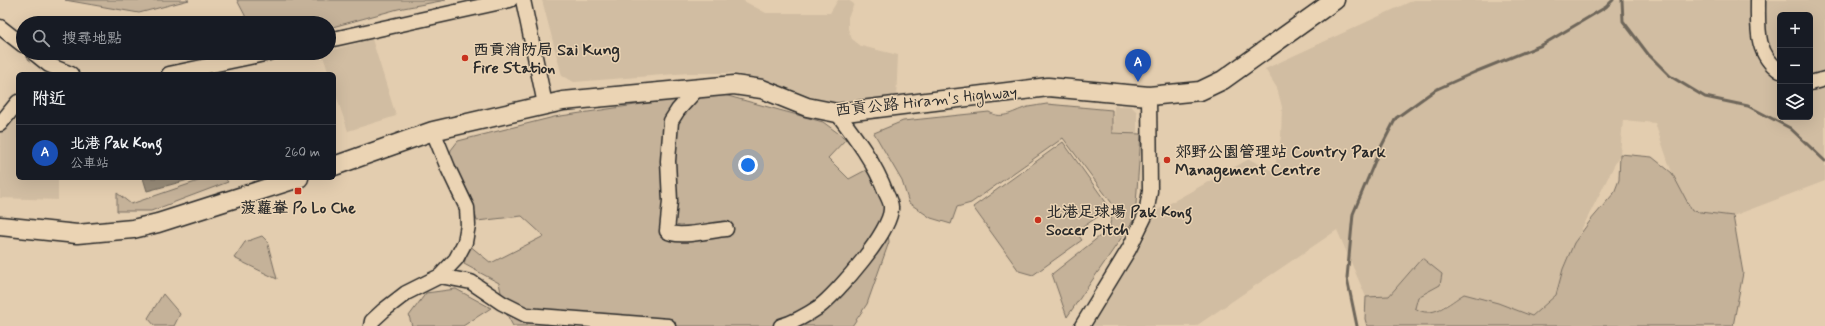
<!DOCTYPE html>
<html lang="zh-TW">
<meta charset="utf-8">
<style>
body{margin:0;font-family:Mynerve,"LXGW WenKai TC",sans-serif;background:#242831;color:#f1f3f6}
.controls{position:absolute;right:12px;top:12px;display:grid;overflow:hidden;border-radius:6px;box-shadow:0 4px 16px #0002}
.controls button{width:36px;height:36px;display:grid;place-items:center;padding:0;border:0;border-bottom:1px solid #363941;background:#171b24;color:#f1f3f6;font:20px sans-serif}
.you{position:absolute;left:748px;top:165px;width:14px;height:14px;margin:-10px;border:3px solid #fff;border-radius:50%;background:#1a73e8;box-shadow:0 0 0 6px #1a73e833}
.badge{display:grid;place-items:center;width:26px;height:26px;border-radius:50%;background:#d93025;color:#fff;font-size:13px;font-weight:700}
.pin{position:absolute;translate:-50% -33px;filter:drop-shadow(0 1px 2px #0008)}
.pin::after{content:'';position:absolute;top:21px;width:14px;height:12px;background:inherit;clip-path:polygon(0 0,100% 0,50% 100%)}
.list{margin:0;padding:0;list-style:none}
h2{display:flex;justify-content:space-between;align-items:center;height:52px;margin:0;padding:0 16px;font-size:17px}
h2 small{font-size:13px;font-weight:400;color:#9ea1a6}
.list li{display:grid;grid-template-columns:26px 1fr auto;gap:12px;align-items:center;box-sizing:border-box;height:56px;padding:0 16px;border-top:1px solid #363941}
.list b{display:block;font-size:15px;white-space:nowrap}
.list p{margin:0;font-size:13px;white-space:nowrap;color:#9ea1a6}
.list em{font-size:13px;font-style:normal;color:#9ea1a6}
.icon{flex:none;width:22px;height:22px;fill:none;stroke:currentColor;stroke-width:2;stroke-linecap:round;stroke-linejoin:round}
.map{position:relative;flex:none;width:1825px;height:326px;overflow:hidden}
.search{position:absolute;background:#171b24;box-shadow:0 4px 16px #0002;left:16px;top:16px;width:320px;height:44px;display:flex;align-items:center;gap:10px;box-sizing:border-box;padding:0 14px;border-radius:22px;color:#9ea1a6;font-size:15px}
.panel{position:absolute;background:#171b24;box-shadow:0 4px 16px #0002;left:16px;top:72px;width:320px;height:108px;border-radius:6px}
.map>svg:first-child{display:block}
.built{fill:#d1bda2;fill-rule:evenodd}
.green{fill:#c5b299;stroke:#786e62}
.water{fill:#9a8d7a;stroke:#6e665a}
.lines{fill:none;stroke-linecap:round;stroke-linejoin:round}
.stream{stroke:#6e665a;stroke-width:3}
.minor-casing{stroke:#2b2b2b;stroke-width:17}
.major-casing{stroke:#2b2b2b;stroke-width:21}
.minor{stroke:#ebd4b4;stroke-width:14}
.major{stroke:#ebd4b4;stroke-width:18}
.poi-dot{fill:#c8321e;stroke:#ebd4b4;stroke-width:1.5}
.labels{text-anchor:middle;stroke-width:3;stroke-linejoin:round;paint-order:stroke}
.poi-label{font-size:16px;font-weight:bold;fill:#2b2b2b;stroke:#ebd4b4;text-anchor:start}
.street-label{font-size:16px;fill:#2b2b2b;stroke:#ebd4b4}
</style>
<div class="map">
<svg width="1825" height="326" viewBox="0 0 1825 326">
<rect width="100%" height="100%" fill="#e3cdaf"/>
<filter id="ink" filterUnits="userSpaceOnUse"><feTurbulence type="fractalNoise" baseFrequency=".025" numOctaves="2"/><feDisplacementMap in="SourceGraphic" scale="8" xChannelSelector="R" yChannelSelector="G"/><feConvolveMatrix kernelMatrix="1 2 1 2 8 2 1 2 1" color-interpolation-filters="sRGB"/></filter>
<g filter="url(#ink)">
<path class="built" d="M 542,0 L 742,0 L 766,13 L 830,13 L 838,0 L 848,0 L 854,4 L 848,17 L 848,29 L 852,39 L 861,46 L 898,55 L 896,101 L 852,105 L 838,104 L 809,96 L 763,79 L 733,73 L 689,73 L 574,82 L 562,76 Z
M 1414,0 L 1825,0 L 1825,181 L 1733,216 L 1692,211 L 1672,173 L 1655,123 L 1623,120 L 1620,154 L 1568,256 L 1556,295 L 1532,316 L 1498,303 L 1464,294 L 1431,313 L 1422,313 L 1415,308 L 1418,297 L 1440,285 L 1422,258 L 1389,296 L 1366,297 L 1337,230 L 1196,326 L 1092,326 L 1144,240 L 1156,211 L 1249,159 L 1274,172 L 1281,137 L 1282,107 L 1277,88 L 1265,69 ZM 1780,15 L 1810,15 L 1810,117 L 1780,117 Z
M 372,39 L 396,116 L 348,131 L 334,89 L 334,74 L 329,74 L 322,53 L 329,53 L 329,51 Z
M 1114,106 L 1131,106 L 1137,112 L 1137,133 L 1113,132 Z
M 18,118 L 18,178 L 58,178 L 58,200 L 0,198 L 0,131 Z"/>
<path class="green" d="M 65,0 L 189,0 L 139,13 Z
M 237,0 L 446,0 L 398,9 L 329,28 L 329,23 L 249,23 Z
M 717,93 L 823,122 L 846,139 L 828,158 L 849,179 L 866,170 L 884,197 L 889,242 L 867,304 L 852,326 L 513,326 L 505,311 L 499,283 L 464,264 L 469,245 L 491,263 L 544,236 L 522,216 L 477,221 L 470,195 L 449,158 L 451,150 L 458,141 L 554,117 Z
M 1047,104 L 1112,110 L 1112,133 L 1141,134 L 1135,218 L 1067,317 L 1052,274 L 1109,229 L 1114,206 L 1063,138 L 971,203 L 957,207 L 951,224 L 931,218 L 909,203 L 902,181 L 874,133 L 903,121 L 989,112 C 1003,121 1015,110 1028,107 C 1034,106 1041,105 1047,104 Z
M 1063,142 L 1110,208 L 1076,232 L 1082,240 L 1033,275 L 1019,271 L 973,207 Z
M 1620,154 L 1652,157 L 1672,173 L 1692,211 L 1733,216 L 1743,273 L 1733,326 L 1367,326 L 1365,319 L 1366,297 L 1389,296 L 1422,258 L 1442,274 L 1440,285 L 1418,297 L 1415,308 C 1432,320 1449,303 1464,294 L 1498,303 L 1532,316 L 1556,295 L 1563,269 L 1574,243 L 1590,221 L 1614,193 L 1619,180 Z
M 207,178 L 225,178 L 228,182 L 151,211 L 117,211 L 117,193 L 131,204 Z
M 262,236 L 267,241 L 277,279 L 234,258 L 245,242 Z
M 456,289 L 491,308 L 463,326 L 412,326 L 409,316 L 426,293 Z
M 163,294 L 180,314 L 174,326 L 155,326 L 148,318 Z"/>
<path class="water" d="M 143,178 L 196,178 L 147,191 Z"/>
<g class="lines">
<path class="stream" d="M 1622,0 L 1623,21 L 1648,54 L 1670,76 L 1705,97 L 1748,106 L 1790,128 L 1825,161
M 1357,326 L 1347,278 L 1353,214 L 1380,149 L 1396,118 L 1435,90 L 1475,72 L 1542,45 L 1606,7 L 1613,0"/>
<g class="minor-casing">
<path id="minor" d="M 523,0 L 545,104
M 1758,0 C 1758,27 1755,54 1780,71
M 0,27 L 23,45
M 329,40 L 510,0
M 34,53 L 49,65 L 71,74
M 169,74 L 269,53
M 1810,83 L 1825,79
M 698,88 L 678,110 L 671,121 L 668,161 L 670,201 L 667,231 C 677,239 712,230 726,229
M 0,124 L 18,102
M 440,276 L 471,282 L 502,303 L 526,315 L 668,326
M 371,326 L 372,321 L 384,310 L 406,293 L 440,276 L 456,259 L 465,242 L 468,225 L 467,208 L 448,168 L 433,131
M 781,326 C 795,322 807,315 819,307 C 837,293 893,230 891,207 C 891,203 888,197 886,193 C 875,163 856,138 837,113
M 1082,326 L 1129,249 L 1146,214 L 1150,191 L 1149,96"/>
</g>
<g class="major-casing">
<path id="major" d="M 334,166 L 433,131 L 563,101 L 734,85 L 762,89 L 807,107 L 837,113 L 1048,87 L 1149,96 L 1200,91 L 1223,80 L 1335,0
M 0,226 L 77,234 L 133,229 L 158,223 L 299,178"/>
</g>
<use href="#minor" class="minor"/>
<use href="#major" class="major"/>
</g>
</g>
<g class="poi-dot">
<circle cx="465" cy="58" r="4"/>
<circle cx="1167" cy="160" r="4"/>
<rect x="294" y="187" width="8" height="8" rx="2"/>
<circle cx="1038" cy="220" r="4"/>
</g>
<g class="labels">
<g class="poi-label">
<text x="473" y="55">西貢消防局 Sai Kung<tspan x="473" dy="18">Fire Station</tspan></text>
<text x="1175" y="157">郊野公園管理站 Country Park<tspan x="1175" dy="18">Management Centre</tspan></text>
<text x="298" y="213" text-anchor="middle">菠蘿輋 Po Lo Che</text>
<text x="1046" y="217">北港足球場 Pak Kong<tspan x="1046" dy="18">Soccer Pitch</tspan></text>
</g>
<g class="street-label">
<text transform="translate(926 100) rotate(-6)" y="6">西貢公路 Hiram's Highway</text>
</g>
</g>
</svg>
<div class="controls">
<button>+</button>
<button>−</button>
<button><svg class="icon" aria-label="layers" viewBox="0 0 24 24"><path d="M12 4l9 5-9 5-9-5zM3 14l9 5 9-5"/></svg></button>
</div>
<div class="you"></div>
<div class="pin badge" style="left:1138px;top:82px;background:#1a4fb4">A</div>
<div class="search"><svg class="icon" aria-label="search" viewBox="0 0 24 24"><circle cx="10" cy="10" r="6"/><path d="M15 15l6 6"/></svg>搜尋地點</div>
<section class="panel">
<h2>附近<small></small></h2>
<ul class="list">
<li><span class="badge" style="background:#1a4fb4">A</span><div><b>北港 Pak Kong</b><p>公車站</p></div><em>260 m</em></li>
</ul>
</section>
</div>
